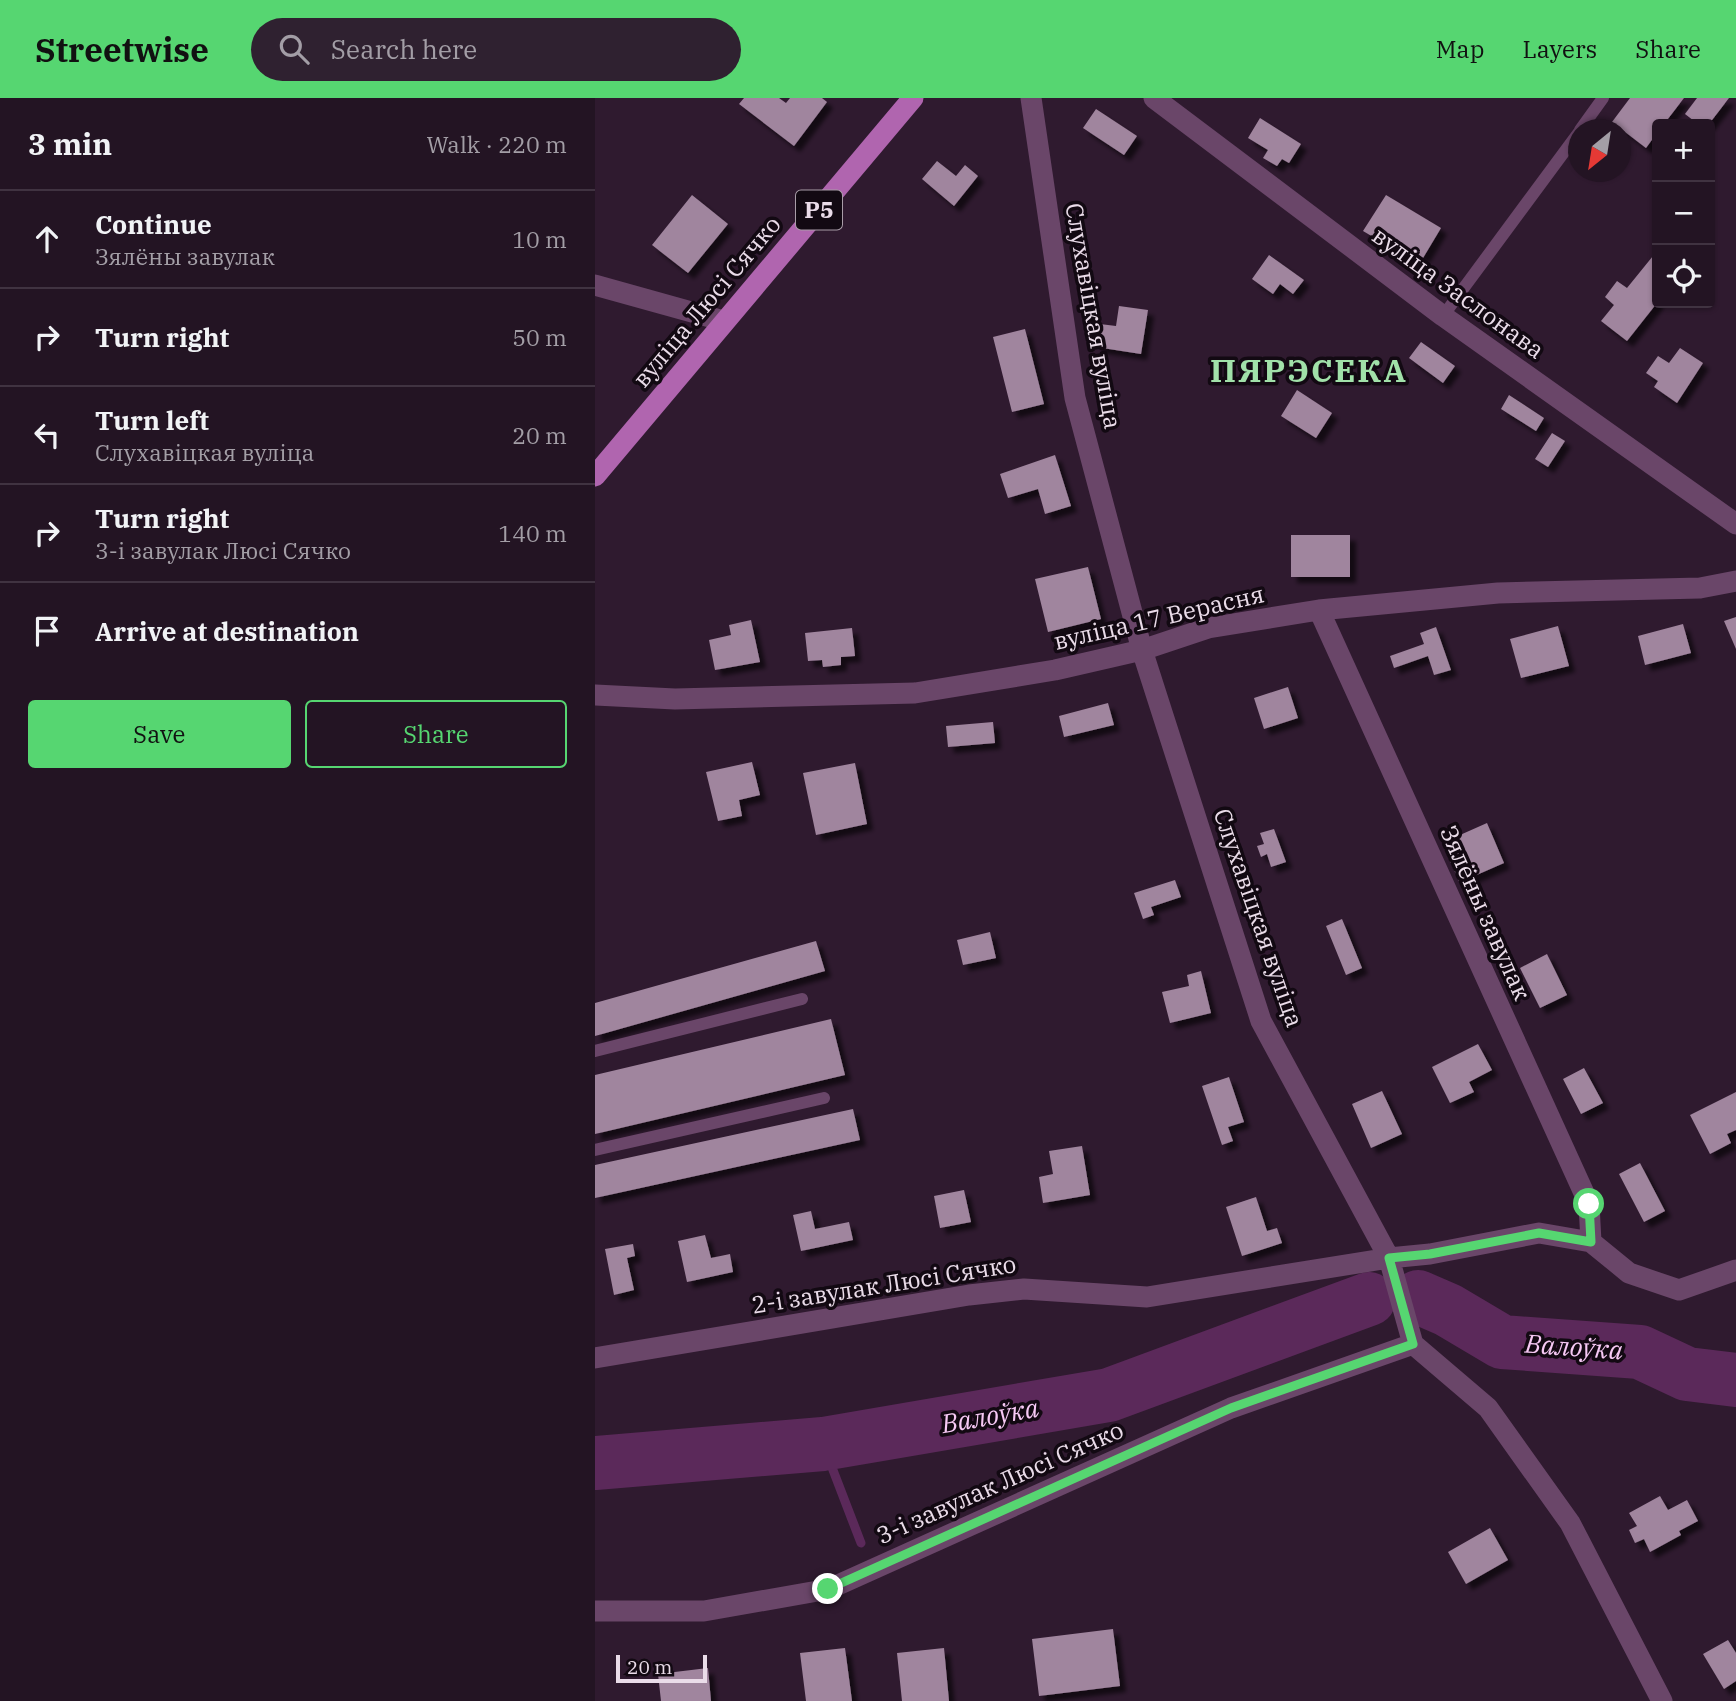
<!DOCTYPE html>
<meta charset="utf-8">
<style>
body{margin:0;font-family:"IBM Plex Serif",serif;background:#2f2130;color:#f1f3f6}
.controls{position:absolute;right:21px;top:21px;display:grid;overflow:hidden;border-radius:7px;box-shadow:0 2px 5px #0004}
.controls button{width:63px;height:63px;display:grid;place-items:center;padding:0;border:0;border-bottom:2px solid #403341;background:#231423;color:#f1f3f6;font:35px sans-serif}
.compass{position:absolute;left:973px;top:21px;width:63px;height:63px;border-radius:50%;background:#231423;box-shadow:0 2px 5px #0004;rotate:210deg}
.scale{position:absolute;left:21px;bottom:18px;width:91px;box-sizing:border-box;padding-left:7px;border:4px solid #eadce9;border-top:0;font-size:19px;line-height:24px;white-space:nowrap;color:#eadce9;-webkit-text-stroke:5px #120912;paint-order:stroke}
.stop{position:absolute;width:21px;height:21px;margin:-16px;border:5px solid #56d671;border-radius:50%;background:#fff}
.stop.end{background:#56d671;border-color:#fff;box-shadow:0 2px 7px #0008}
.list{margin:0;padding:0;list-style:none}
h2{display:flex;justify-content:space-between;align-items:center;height:91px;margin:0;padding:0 28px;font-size:30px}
h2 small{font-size:23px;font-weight:400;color:#a39ea6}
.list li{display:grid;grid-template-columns:46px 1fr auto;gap:21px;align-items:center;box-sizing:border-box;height:98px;padding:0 28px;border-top:2px solid #403341}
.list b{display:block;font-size:26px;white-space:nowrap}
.list p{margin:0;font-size:23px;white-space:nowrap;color:#a39ea6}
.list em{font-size:23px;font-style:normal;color:#a39ea6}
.actions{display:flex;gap:14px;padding:21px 28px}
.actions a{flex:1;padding:16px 0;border:2px solid #56d671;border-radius:7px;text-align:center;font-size:24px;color:#56d671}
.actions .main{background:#56d671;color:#111}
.icon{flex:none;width:38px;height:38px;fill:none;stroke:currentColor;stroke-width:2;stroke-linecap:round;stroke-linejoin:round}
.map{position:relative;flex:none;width:1141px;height:1603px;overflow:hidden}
header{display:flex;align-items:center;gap:42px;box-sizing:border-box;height:98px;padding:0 35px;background:#56d671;color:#111}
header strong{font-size:33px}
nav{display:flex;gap:38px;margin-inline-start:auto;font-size:24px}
.search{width:490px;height:63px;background:#2f2130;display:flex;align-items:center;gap:18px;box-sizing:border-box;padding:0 24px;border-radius:38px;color:#a39ea6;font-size:26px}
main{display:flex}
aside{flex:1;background:#231423}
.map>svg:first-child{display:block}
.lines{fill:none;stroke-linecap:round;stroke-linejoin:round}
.stream{stroke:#5b295a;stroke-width:9}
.river{stroke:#5b295a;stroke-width:54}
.building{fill:#a0859e;filter:url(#shadow)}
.service{stroke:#6a4669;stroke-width:12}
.minor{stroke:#6a4669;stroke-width:21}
.primary{stroke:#b065af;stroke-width:21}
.route{stroke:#56d671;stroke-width:9}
.labels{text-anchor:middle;stroke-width:7;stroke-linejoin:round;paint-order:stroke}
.shield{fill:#120912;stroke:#a99da8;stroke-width:2}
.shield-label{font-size:23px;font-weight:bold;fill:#eadce9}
.street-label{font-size:24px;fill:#eadce9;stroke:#120912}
.water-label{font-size:26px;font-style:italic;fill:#f7c9f5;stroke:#120912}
.district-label{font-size:32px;font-weight:bold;letter-spacing:2px;fill:#a1e1a9;stroke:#120912}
</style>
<header>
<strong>Streetwise</strong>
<div class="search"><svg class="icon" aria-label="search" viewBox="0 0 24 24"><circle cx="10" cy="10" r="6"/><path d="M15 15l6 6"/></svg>Search here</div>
<nav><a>Map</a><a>Layers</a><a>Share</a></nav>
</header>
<main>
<aside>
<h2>3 min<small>Walk · 220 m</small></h2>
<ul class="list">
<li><svg class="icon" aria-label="ahead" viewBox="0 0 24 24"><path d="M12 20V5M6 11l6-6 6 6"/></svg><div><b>Continue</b><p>Зялёны завулак</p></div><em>10 m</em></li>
<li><svg class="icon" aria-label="right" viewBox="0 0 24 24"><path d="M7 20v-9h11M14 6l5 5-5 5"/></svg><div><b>Turn right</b></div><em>50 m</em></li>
<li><svg class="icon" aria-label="left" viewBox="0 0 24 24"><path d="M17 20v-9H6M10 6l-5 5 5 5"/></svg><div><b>Turn left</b><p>Слухавіцкая вуліца</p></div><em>20 m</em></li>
<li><svg class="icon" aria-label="right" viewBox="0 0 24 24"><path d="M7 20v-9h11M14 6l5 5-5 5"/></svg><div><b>Turn right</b><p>3-і завулак Люсі Сячко</p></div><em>140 m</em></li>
<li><svg class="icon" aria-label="arrive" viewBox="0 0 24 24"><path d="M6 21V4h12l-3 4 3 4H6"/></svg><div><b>Arrive at destination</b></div></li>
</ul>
<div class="actions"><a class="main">Save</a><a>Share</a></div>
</aside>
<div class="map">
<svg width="1141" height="1603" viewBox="0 0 1141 1603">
<defs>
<filter id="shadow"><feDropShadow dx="6" dy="6" stdDeviation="2" flood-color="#0009"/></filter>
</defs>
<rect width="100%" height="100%" fill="#2f1a2f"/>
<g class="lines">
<path class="stream" d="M 228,1346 L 266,1445"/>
<path class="river" d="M 823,1199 L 853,1212 L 907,1244 L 1045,1254 L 1092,1276 L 1141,1282
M 0,1365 L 228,1346 L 514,1297 L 774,1201"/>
</g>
<path class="building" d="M 149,0 L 184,0 L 191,5 L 195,0 L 227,0 L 232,4 L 199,48 L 144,6 Z
M 1035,0 L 1089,0 L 1069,26 L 1062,26 L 1062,35 L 1051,50 L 1017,24 Z
M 1102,0 L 1134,0 L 1114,26 L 1103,26 L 1090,16 Z
M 501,11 L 542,38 L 529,57 L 488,30 Z
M 665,20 L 706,46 L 694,65 L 687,61 L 682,68 L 668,60 L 673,52 L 653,40 Z
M 342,63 L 361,78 L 370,67 L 383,78 L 359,108 L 327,81 Z
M 97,97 L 133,126 L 93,175 L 57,147 Z
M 791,97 L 846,130 L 828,160 L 789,136 L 785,143 L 768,133 Z
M 1062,153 L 1062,205 L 1032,243 L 1006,223 L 1019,207 L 1010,199 L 1022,183 L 1032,190 Z
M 674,157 L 709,182 L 698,196 L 685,186 L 678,196 L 657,181 Z
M 524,208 L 553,212 L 546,256 L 501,249 L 505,226 L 521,228 Z
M 430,231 L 449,306 L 417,314 L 398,239 Z
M 826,244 L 860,268 L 848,285 L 814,260 Z
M 1085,250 L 1108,265 L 1082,305 L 1059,289 L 1063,283 L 1051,275 L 1063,258 L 1074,265 Z
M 702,292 L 737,315 L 721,340 L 686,318 Z
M 914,297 L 949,320 L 941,333 L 906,311 Z
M 957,335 L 970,343 L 953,369 L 940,361 Z
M 460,357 L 476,408 L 450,416 L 443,391 L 413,400 L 405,376 Z
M 696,437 L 755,437 L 755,479 L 696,479 Z
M 493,469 L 506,521 L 453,534 L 440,481 Z
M 1141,519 L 1141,551 L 1129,523 Z
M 156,522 L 165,564 L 120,572 L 114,542 L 136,537 L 134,527 Z
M 1088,526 L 1096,555 L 1050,567 L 1043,538 Z
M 963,528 L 974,568 L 926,580 L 915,541 Z
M 841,529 L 856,572 L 839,577 L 833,558 L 799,570 L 795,558 L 829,546 L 825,535 Z
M 257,530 L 260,558 L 246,559 L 246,567 L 228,569 L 227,562 L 213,563 L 210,535 Z
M 693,589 L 703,620 L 669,631 L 659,600 Z
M 513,605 L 519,627 L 469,639 L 464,618 Z
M 398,624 L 400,645 L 353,649 L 351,628 Z
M 157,664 L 165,697 L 144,702 L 147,718 L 123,723 L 111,674 Z
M 260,665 L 272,726 L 221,737 L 208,675 Z
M 892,725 L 909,765 L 877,779 L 880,786 L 868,792 L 847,745 Z
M 679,731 L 691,764 L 676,769 L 672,756 L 666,759 L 662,748 L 669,746 L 665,735 Z
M 580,782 L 586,799 L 556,809 L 559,817 L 548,821 L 539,795 Z
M 747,821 L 767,870 L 751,877 L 731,828 Z
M 395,834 L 401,860 L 368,867 L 362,842 Z
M 221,843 L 230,873 L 0,938 L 0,905 Z
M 952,856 L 972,897 L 945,910 L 925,870 Z
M 606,873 L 616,915 L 575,925 L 567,894 L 594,888 L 592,877 Z
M 236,921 L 250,977 L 0,1036 L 0,977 Z
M 883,946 L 897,972 L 874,984 L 879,994 L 855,1005 L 837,969 Z
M 989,970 L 1008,1005 L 986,1016 L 968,981 Z
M 634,979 L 649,1024 L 633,1029 L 638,1043 L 627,1047 L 607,988 Z
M 787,993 L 807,1036 L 776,1050 L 757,1006 Z
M 1141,994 L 1141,1032 L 1132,1036 L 1136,1045 L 1115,1056 L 1095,1017 Z
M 258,1011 L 265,1042 L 0,1100 L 0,1067 Z
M 487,1048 L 495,1097 L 448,1105 L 444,1079 L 458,1076 L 454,1053 Z
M 1045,1065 L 1070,1113 L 1049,1124 L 1024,1076 Z
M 369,1092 L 376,1124 L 345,1130 L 339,1098 Z
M 661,1099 L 672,1133 L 682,1130 L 687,1145 L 647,1158 L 631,1109 Z
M 216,1113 L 220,1131 L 254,1124 L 258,1142 L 206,1153 L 198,1117 Z
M 110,1137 L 116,1160 L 135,1156 L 138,1174 L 92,1184 L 83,1143 Z
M 38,1146 L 40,1158 L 32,1160 L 39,1192 L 19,1197 L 10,1151 Z
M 1065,1398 L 1073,1412 L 1092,1402 L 1103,1423 L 1084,1433 L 1086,1437 L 1055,1454 L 1049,1441 L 1040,1445 L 1034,1432 L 1042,1428 L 1034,1415 Z
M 895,1430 L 913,1462 L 871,1486 L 853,1454 Z
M 518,1531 L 525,1588 L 444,1598 L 437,1541 Z
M 1133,1542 L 1141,1555 L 1141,1583 L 1129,1591 L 1108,1556 Z
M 250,1550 L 257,1603 L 211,1603 L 205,1555 Z
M 349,1550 L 354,1603 L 307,1603 L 302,1555 Z
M 113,1570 L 116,1603 L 66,1603 L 63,1576 Z"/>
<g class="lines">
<path class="service" d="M 985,32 L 1008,0
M 848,218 L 984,34
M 0,953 L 207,901
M 0,1052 L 229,1000"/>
<path class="minor" d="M 436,0 L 480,300 L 547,552 L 666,923 L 794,1160 L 818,1246 L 893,1310 L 975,1425 L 1067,1603
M 559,0 L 848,218 L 1141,426
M 0,187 L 129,223
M 724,512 L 994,1106 L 996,1144
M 0,597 L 80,601 L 320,595 L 460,572 L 547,552 L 613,530 L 724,512 L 903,495 L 1105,490 L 1141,483
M 0,1260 L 374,1197 L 429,1191 L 552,1199 L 794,1160 L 835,1156 L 944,1135 L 996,1144 L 1034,1175 L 1084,1192 L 1141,1172
M 0,1513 L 109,1513 L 234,1491 L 636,1310 L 818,1246"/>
<path class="primary" d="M 0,378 L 318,0"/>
</g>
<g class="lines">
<path class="route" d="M 233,1491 L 636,1310 L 818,1246 L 794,1160 L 835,1156 L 944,1135 L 996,1144 L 994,1106"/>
</g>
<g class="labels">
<rect class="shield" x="201" y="92.5" width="46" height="39" rx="5"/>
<g class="shield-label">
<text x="224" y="120">Р5</text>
</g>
<g class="street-label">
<text transform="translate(863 195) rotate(36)" y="8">вуліца Заслонава</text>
<text transform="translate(112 204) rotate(-50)" y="8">вуліца Люсі Сячко</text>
<text transform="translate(498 218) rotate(80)" y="8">Слухавіцкая вуліца</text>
<text transform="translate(564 520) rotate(-13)" y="8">вуліца 17 Верасня</text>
<text transform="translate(890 815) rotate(66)" y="8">Зялёны завулак</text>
<text transform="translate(663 820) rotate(71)" y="8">Слухавіцкая вуліца</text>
<text transform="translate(289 1187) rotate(-9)" y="8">2-і завулак Люсі Сячко</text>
<text transform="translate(405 1385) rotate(-24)" y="8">3-і завулак Люсі Сячко</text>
</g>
<g class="water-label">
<text transform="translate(979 1249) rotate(4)" y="9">Валоўка</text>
<text transform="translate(395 1318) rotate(-10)" y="9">Валоўка</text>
</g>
<g class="district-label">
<text x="714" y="284">ПЯРЭСЕКА</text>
</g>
</g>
</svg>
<div class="controls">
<button>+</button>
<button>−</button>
<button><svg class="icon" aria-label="locate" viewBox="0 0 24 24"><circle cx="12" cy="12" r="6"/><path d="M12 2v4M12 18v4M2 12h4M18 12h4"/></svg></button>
</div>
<svg class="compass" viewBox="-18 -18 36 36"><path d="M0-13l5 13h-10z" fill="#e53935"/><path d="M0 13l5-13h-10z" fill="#a39ea6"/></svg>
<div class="scale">20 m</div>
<div class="stop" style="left:994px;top:1106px"></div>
<div class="stop end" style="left:233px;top:1491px"></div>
</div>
</main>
